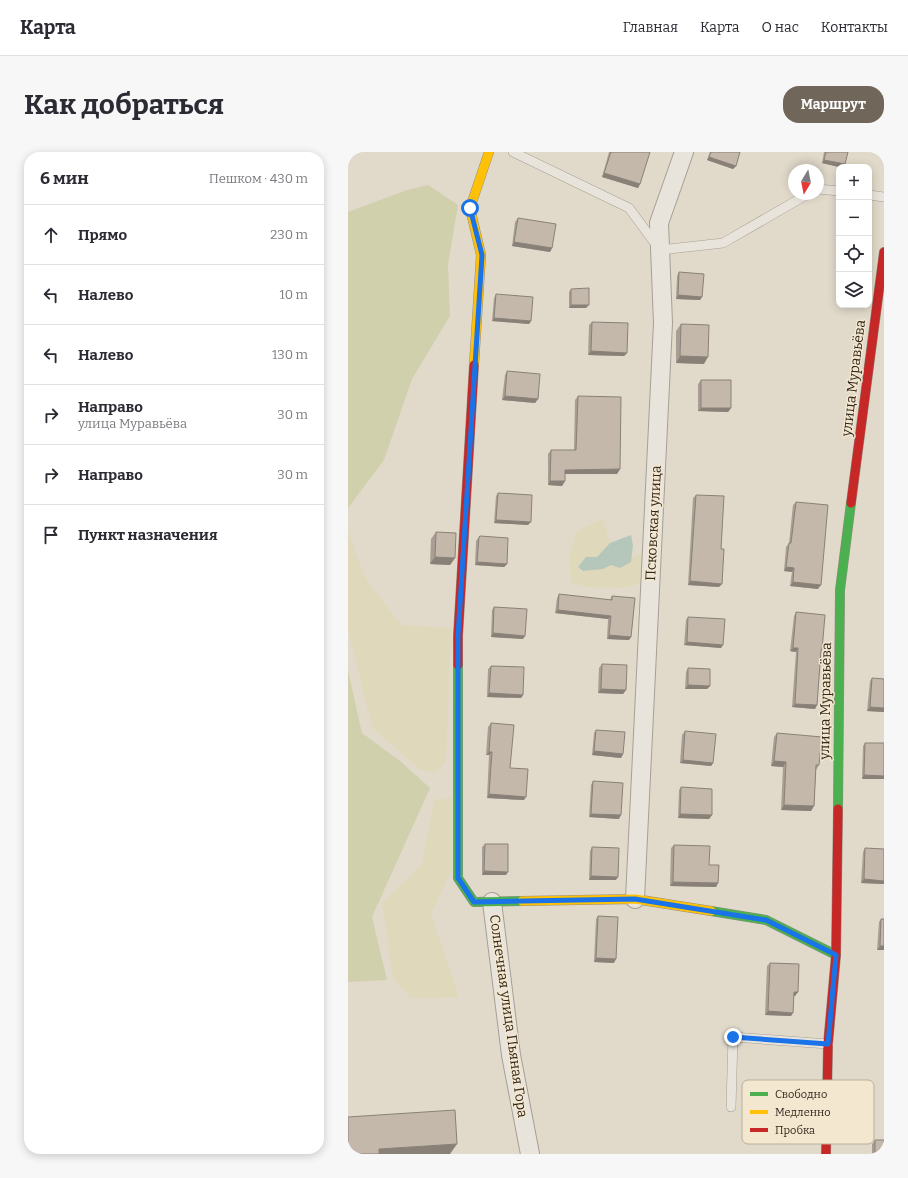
<!DOCTYPE html>
<html lang="ru">
<meta charset="utf-8">
<style>
body{margin:0;font-family:Bitter,serif;background:#f7f7f7;color:#2b2b33}
.controls{position:absolute;right:12px;top:12px;display:grid;overflow:hidden;border-radius:8px;box-shadow:0 2px 10px #0003}
.controls button{width:36px;height:36px;display:grid;place-items:center;padding:0;border:0;border-bottom:1px solid #e1e1e2;background:#fff;color:#2b2b33;font:20px sans-serif}
.compass{position:absolute;left:440px;top:12px;width:36px;height:36px;border-radius:50%;background:#fff;box-shadow:0 2px 10px #0003;rotate:190deg}
.stop{position:absolute;width:12px;height:12px;margin:-9px;border:3px solid #1a73e8;border-radius:50%;background:#fff}
.stop.end{background:#1a73e8;border-color:#fff;box-shadow:0 1px 4px #0008}
.list{margin:0;padding:0;list-style:none}
h2{display:flex;justify-content:space-between;align-items:center;height:52px;margin:0;padding:0 16px;font-size:17px}
h2 small{font-size:13px;font-weight:400;color:#7c7c81}
.list li{display:grid;grid-template-columns:26px 1fr auto;gap:12px;align-items:center;box-sizing:border-box;height:60px;padding:0 16px;border-top:1px solid #e1e1e2}
.list b{display:block;font-size:15px;white-space:nowrap}
.list p{margin:0;font-size:13px;white-space:nowrap;color:#7c7c81}
.list em{font-size:13px;font-style:normal;color:#7c7c81}
.icon{flex:none;width:22px;height:22px;fill:none;stroke:currentColor;stroke-width:2;stroke-linecap:round;stroke-linejoin:round}
.map{position:relative;flex:none;width:536px;height:1002px;overflow:hidden;border-radius:16px}
header{display:flex;align-items:center;gap:24px;box-sizing:border-box;height:56px;padding:0 20px;background:#fff;border-bottom:1px solid #e1e1e2}
header strong{font-size:19px}
nav{display:flex;gap:22px;margin-inline-start:auto;font-size:14px}
.intro{display:flex;align-items:center;justify-content:space-between;box-sizing:border-box;height:96px;padding:0 24px}
h1{margin:0;font-size:28px}
.button{padding:10px 18px;border-radius:16px;background:#70665a;color:#fff;font-size:14px;font-weight:700}
main{display:flex;gap:24px;padding:0 24px}
aside{flex:1;background:#fff;border-radius:16px;box-shadow:0 2px 10px #0003}
.map>svg:first-child{display:block}
.farmland{fill:#e0d8ba}
.green{fill:#d0d0ad}
.water{fill:#b5c6bb}
.lines{fill:none;stroke-linecap:round;stroke-linejoin:round}
.lane-casing{stroke:#a69f94;stroke-width:10}
.street-casing{stroke:#a69f94;stroke-width:20}
.fast-casing{stroke:#958e83;stroke-width:10}
.slow-casing{stroke:#958e83;stroke-width:10}
.jam-casing{stroke:#958e83;stroke-width:10}
.lane{stroke:#e9e4db;stroke-width:9}
.street{stroke:#e9e4db;stroke-width:18}
.fast{stroke:#4caf50;stroke-width:9}
.slow{stroke:#ffc107;stroke-width:9}
.jam{stroke:#c62828;stroke-width:9}
.wall{fill:#a99e93}
.shaded-wall{fill:#898178}
.building{fill:#c4b8ab;stroke:#898178}
.route{stroke:#1a73e8;stroke-width:5}
.labels{text-anchor:middle;stroke-width:3;stroke-linejoin:round;paint-order:stroke}
.street-label{font-size:14px;fill:#33271d;stroke:#f3e8cf}
.key{fill:#f3e8cf;stroke:#b9ae9a;stroke-width:1}
.key-label{font-size:11px;fill:#33271d}
</style>
<header>
<strong>Карта</strong>
<nav><a>Главная</a><a>Карта</a><a>О нас</a><a>Контакты</a></nav>
</header>
<div class="intro"><h1>Как добраться</h1><a class="button">Маршрут</a></div>
<main>
<aside>
<h2>6 мин<small>Пешком · 430 m</small></h2>
<ul class="list">
<li><svg class="icon" aria-label="ahead" viewBox="0 0 24 24"><path d="M12 20V5M6 11l6-6 6 6"/></svg><div><b>Прямо</b></div><em>230 m</em></li>
<li><svg class="icon" aria-label="left" viewBox="0 0 24 24"><path d="M17 20v-9H6M10 6l-5 5 5 5"/></svg><div><b>Налево</b></div><em>10 m</em></li>
<li><svg class="icon" aria-label="left" viewBox="0 0 24 24"><path d="M17 20v-9H6M10 6l-5 5 5 5"/></svg><div><b>Налево</b></div><em>130 m</em></li>
<li><svg class="icon" aria-label="right" viewBox="0 0 24 24"><path d="M7 20v-9h11M14 6l5 5-5 5"/></svg><div><b>Направо</b><p>улица Муравьёва</p></div><em>30 m</em></li>
<li><svg class="icon" aria-label="right" viewBox="0 0 24 24"><path d="M7 20v-9h11M14 6l5 5-5 5"/></svg><div><b>Направо</b></div><em>30 m</em></li>
<li><svg class="icon" aria-label="arrive" viewBox="0 0 24 24"><path d="M6 21V4h12l-3 4 3 4H6"/></svg><div><b>Пункт назначения</b></div></li>
</ul>
</aside>
<div class="map">
<svg width="536" height="1002" viewBox="0 0 536 1002">
<rect width="100%" height="100%" fill="#e1daca"/>
<path class="farmland" d="M 255,367 L 262,391 L 249,405 L 255,417 L 263,413 L 283,410 L 283,405 L 298,400 L 295,431 L 274,436 L 239,435 L 223,431 L 221,405 L 229,379 Z
M 0,380 L 18,427 L 53,473 L 103,476 L 98,610 L 87,621 L 71,617 L 24,575 L 0,478 Z
M 104,646 L 104,717 L 83,762 L 111,845 L 63,846 L 45,826 L 34,752 L 74,712 L 86,648 Z"/>
<path class="green" d="M 80,33 L 110,53 L 100,113 L 102,164 L 64,227 L 36,308 L 0,356 L 0,60 L 59,38 Z
M 0,519 L 14,581 L 52,609 L 82,636 L 24,765 L 39,828 L 0,830 Z"/>
<path class="water" d="M 283,383 L 285,393 L 283,410 L 272,416 L 263,413 L 255,417 L 235,419 L 230,415 L 238,405 L 249,405 L 262,391 Z"/>
<g class="lines">
<g class="lane-casing">
<path id="lane" d="M 165,0 L 281,56 L 312,98 L 375,91 L 460,42
M 470,37 L 491,39
M 521,43 L 536,45
M 383,955 L 385,885 L 480,892"/>
</g>
<g class="street-casing">
<path id="street" d="M 287,747 L 315,171 L 311,71 L 336,0
M 144,750 L 163,903 L 182,1002"/>
</g>
<g class="fast-casing">
<path id="fast" d="M 110,513 L 110,726 L 126,750 L 174,749
M 490,657 L 492,438 L 503,351
M 363,759 L 418,768 L 488,803"/>
</g>
<g class="slow-casing">
<path id="slow" d="M 126,213 L 133,103 L 122,56 L 141,0
M 174,749 L 287,747 L 363,759"/>
</g>
<g class="jam-casing">
<path id="jam" d="M 503,351 L 536,100
M 110,513 L 110,484 L 126,213
M 478,1002 L 480,892 L 488,803 L 490,657"/>
</g>
<use href="#lane" class="lane"/>
<use href="#street" class="street"/>
<use href="#fast" class="fast"/>
<use href="#slow" class="slow"/>
<use href="#jam" class="jam"/>
</g>
<path class="wall" d="M 261,0 L 302,0 L 292,32 L 290,36 L 254,25 Z
M 362,0 L 392,0 L 388,14 L 385,17 L 359,8 Z
M 476,0 L 500,0 L 497,12 L 495,15 L 491,15 L 474,11 Z
M 170,66 L 204,96 L 202,100 L 164,94 L 167,70 Z
M 331,120 L 354,145 L 352,148 L 328,147 L 329,124 Z
M 223,137 L 238,156 L 221,156 L 221,140 Z
M 148,142 L 183,169 L 181,172 L 144,169 L 146,146 Z
M 244,170 L 279,201 L 276,204 L 240,203 L 241,173 Z
M 333,172 L 356,212 L 328,211 L 328,179 Z
M 159,219 L 190,247 L 187,251 L 154,248 L 157,223 Z
M 353,228 L 383,256 L 380,260 L 350,259 L 350,232 Z
M 230,244 L 272,317 L 269,322 L 217,322 L 217,329 L 214,334 L 200,333 L 200,302 L 203,298 L 226,298 L 227,248 Z
M 150,341 L 180,373 L 146,371 L 148,344 Z
M 348,343 L 373,397 L 371,435 L 340,433 L 345,346 Z
M 448,350 L 470,437 L 442,434 L 444,420 L 436,419 L 438,395 L 441,391 L 445,353 Z
M 88,380 L 107,406 L 102,413 L 82,412 L 83,387 Z
M 131,385 L 159,412 L 156,415 L 127,413 L 128,389 Z
M 211,442 L 262,448 L 264,444 L 283,485 L 281,488 L 259,487 L 260,467 L 207,461 L 209,446 Z
M 146,455 L 175,487 L 143,485 L 144,458 Z
M 448,460 L 474,498 L 472,500 L 469,553 L 467,557 L 444,555 L 448,500 L 442,499 L 446,464 Z
M 340,465 L 375,493 L 373,496 L 336,493 L 338,468 Z
M 254,512 L 278,538 L 275,542 L 250,541 L 251,516 Z
M 143,514 L 175,543 L 173,546 L 139,545 L 140,517 Z
M 340,516 L 362,534 L 359,537 L 337,537 L 338,520 Z
M 524,526 L 536,560 L 519,559 L 522,529 Z
M 143,571 L 162,616 L 176,648 L 139,646 L 141,603 L 138,603 L 140,575 Z
M 248,578 L 275,602 L 273,606 L 244,603 L 246,581 Z
M 337,579 L 365,611 L 363,614 L 332,611 L 334,583 Z
M 429,581 L 471,613 L 468,618 L 466,654 L 463,659 L 433,658 L 435,615 L 423,614 L 426,585 Z
M 517,591 L 536,591 L 536,627 L 514,627 L 515,594 Z
M 245,629 L 271,667 L 241,665 L 243,633 Z
M 333,635 L 364,663 L 361,667 L 330,666 L 331,638 Z
M 137,692 L 158,723 L 134,723 L 134,695 Z
M 326,693 L 361,713 L 370,731 L 368,735 L 322,734 L 323,696 Z
M 244,695 L 268,728 L 241,728 L 242,699 Z
M 517,696 L 536,732 L 513,731 L 515,700 Z
M 250,764 L 266,811 L 246,810 L 248,767 Z
M 533,767 L 536,767 L 536,798 L 529,798 L 531,770 Z
M 422,811 L 450,840 L 447,844 L 446,844 L 443,864 L 417,863 L 419,814 Z
M 527,988 L 536,1002 L 524,1002 L 524,992 Z"/>
<path class="shaded-wall" d="M 361,5 L 388,14 L 385,17 L 359,8 Z
M 476,8 L 497,12 L 495,15 L 491,15 L 474,11 Z
M 256,21 L 292,32 L 290,36 L 254,25 Z
M 166,90 L 204,96 L 202,100 L 164,94 Z
M 330,143 L 354,145 L 352,148 L 328,147 Z
M 223,153 L 241,153 L 238,156 L 221,156 Z
M 146,166 L 183,169 L 181,172 L 144,169 Z
M 243,199 L 279,201 L 276,204 L 240,203 Z
M 332,204 L 360,205 L 356,212 L 328,211 Z
M 157,244 L 190,247 L 187,251 L 154,248 Z
M 353,256 L 383,256 L 380,260 L 350,259 Z
M 272,317 L 269,322 L 215,322 L 217,318 Z
M 202,329 L 217,329 L 214,334 L 200,333 Z
M 148,368 L 183,370 L 180,373 L 146,371 Z
M 87,405 L 107,406 L 102,413 L 82,412 Z
M 129,410 L 159,412 L 156,415 L 127,413 Z
M 438,415 L 446,416 L 444,420 L 436,419 Z
M 342,429 L 374,432 L 371,435 L 340,433 Z
M 445,430 L 473,433 L 470,437 L 442,434 Z
M 210,458 L 263,464 L 260,467 L 207,461 Z
M 145,481 L 177,484 L 175,487 L 143,485 Z
M 261,483 L 283,485 L 281,488 L 259,487 Z
M 339,490 L 375,493 L 373,496 L 336,493 Z
M 445,496 L 450,496 L 448,500 L 442,499 Z
M 340,533 L 362,534 L 359,537 L 337,537 Z
M 253,537 L 278,538 L 275,542 L 250,541 Z
M 141,541 L 175,543 L 173,546 L 139,545 Z
M 447,552 L 469,553 L 467,557 L 444,555 Z
M 522,555 L 536,556 L 536,560 L 519,559 Z
M 246,599 L 275,602 L 273,606 L 244,603 Z
M 141,600 L 144,600 L 141,603 L 138,603 Z
M 335,608 L 365,611 L 363,614 L 332,611 Z
M 426,609 L 438,610 L 435,615 L 423,614 Z
M 516,623 L 536,624 L 536,627 L 514,627 Z
M 141,642 L 178,645 L 176,648 L 139,646 Z
M 436,653 L 466,654 L 463,659 L 433,658 Z
M 243,662 L 273,663 L 271,667 L 241,665 Z
M 332,662 L 364,663 L 361,667 L 330,666 Z
M 136,719 L 160,720 L 158,723 L 134,723 Z
M 243,724 L 270,725 L 268,728 L 241,728 Z
M 516,727 L 536,729 L 536,732 L 513,731 Z
M 325,730 L 370,731 L 368,735 L 322,734 Z
M 532,794 L 536,794 L 536,798 L 529,798 Z
M 248,806 L 268,807 L 266,811 L 246,810 Z
M 446,840 L 450,840 L 447,844 L 444,844 Z
M 420,859 L 445,861 L 443,864 L 417,863 Z
M 109,992 L 102,1002 L 27,1002 L 31,997 Z"/>
<path class="building" d="M 263,0 L 302,0 L 292,32 L 256,21 Z
M 363,0 L 392,0 L 388,14 L 361,5 Z
M 478,0 L 500,0 L 497,12 L 476,8 Z
M 170,66 L 208,72 L 204,96 L 166,90 Z
M 331,120 L 356,122 L 354,145 L 330,143 Z
M 241,136 L 241,153 L 223,153 L 223,137 Z
M 148,142 L 185,145 L 183,169 L 146,166 Z
M 244,170 L 280,171 L 279,201 L 243,199 Z
M 333,172 L 361,173 L 360,205 L 332,204 Z
M 159,219 L 192,222 L 190,247 L 157,244 Z
M 353,228 L 383,228 L 383,256 L 353,256 Z
M 230,244 L 273,245 L 272,317 L 217,318 L 217,329 L 202,329 L 203,298 L 228,298 Z
M 150,341 L 184,343 L 183,370 L 148,368 Z
M 348,343 L 376,344 L 373,397 L 376,397 L 374,432 L 342,429 Z
M 448,350 L 480,353 L 473,433 L 445,430 L 446,416 L 438,415 L 441,391 L 443,391 Z
M 88,380 L 108,381 L 107,406 L 87,405 Z
M 132,384 L 160,386 L 159,412 L 129,410 L 131,385 Z
M 211,442 L 264,448 L 264,444 L 287,446 L 283,485 L 261,483 L 263,464 L 210,458 Z
M 146,455 L 179,457 L 177,484 L 145,481 Z
M 448,460 L 477,463 L 474,498 L 473,498 L 469,553 L 447,552 L 450,496 L 445,496 Z
M 340,465 L 377,467 L 375,493 L 339,490 Z
M 254,512 L 279,513 L 278,538 L 253,537 Z
M 143,514 L 176,515 L 175,543 L 141,541 Z
M 340,516 L 362,517 L 362,534 L 340,533 Z
M 524,526 L 536,527 L 536,556 L 522,555 Z
M 143,571 L 166,573 L 162,616 L 180,617 L 178,645 L 141,642 L 144,600 L 141,600 Z
M 248,578 L 277,580 L 275,602 L 246,599 Z
M 337,579 L 368,582 L 365,611 L 335,608 Z
M 429,581 L 474,585 L 471,613 L 468,613 L 466,654 L 436,653 L 438,610 L 426,609 Z
M 517,591 L 536,591 L 536,624 L 516,623 Z
M 245,629 L 275,631 L 273,663 L 243,662 Z
M 333,635 L 364,637 L 364,663 L 332,662 Z
M 137,692 L 160,692 L 160,720 L 136,719 Z
M 326,693 L 362,694 L 361,713 L 371,713 L 370,731 L 325,730 Z
M 244,695 L 271,696 L 270,725 L 243,724 Z
M 517,696 L 536,697 L 536,729 L 516,727 Z
M 250,764 L 270,765 L 268,807 L 248,806 Z
M 533,767 L 536,767 L 536,794 L 532,794 Z
M 422,811 L 451,812 L 450,840 L 446,840 L 445,861 L 420,859 Z
M 107,958 L 109,992 L 31,997 L 31,1002 L 2,1002 L 2,998 L 0,999 L 0,965 Z
M 527,988 L 536,988 L 536,1002 L 527,1002 Z"/>
<g class="lines">
<path class="route" d="M 122,56 L 134,103 L 110,484 L 110,726 L 126,750 L 287,747 L 418,768 L 488,803 L 480,892 L 385,885"/>
</g>
<g class="labels">
<g class="street-label">
<text transform="translate(505 226) rotate(-83)" y="5">улица Муравьёва</text>
<text transform="translate(305 371) rotate(-87)" y="5">Псковская улица</text>
<text transform="translate(477 549) rotate(-89)" y="5">улица Муравьёва</text>
<text transform="translate(161 864) rotate(82)" y="5">Солнечная улица Пьяная Гора</text>
</g>
</g>
<rect x="394" y="928" width="132" height="64" rx="6" class="key"/>
<rect x="402" y="940" width="18" height="4" fill="#4caf50"/>
<rect x="402" y="958" width="18" height="4" fill="#ffc107"/>
<rect x="402" y="976" width="18" height="4" fill="#c62828"/>
<g class="key-label">
<text x="427" y="946">Свободно</text>
<text x="427" y="964">Медленно</text>
<text x="427" y="982">Пробка</text>
</g>
</svg>
<div class="controls">
<button>+</button>
<button>−</button>
<button><svg class="icon" aria-label="locate" viewBox="0 0 24 24"><circle cx="12" cy="12" r="6"/><path d="M12 2v4M12 18v4M2 12h4M18 12h4"/></svg></button>
<button><svg class="icon" aria-label="layers" viewBox="0 0 24 24"><path d="M12 4l9 5-9 5-9-5zM3 14l9 5 9-5"/></svg></button>
</div>
<svg class="compass" viewBox="-18 -18 36 36"><path d="M0-13l5 13h-10z" fill="#e53935"/><path d="M0 13l5-13h-10z" fill="#7c7c81"/></svg>
<div class="stop" style="left:122px;top:56px"></div>
<div class="stop end" style="left:385px;top:885px"></div>
</div>
</main>
